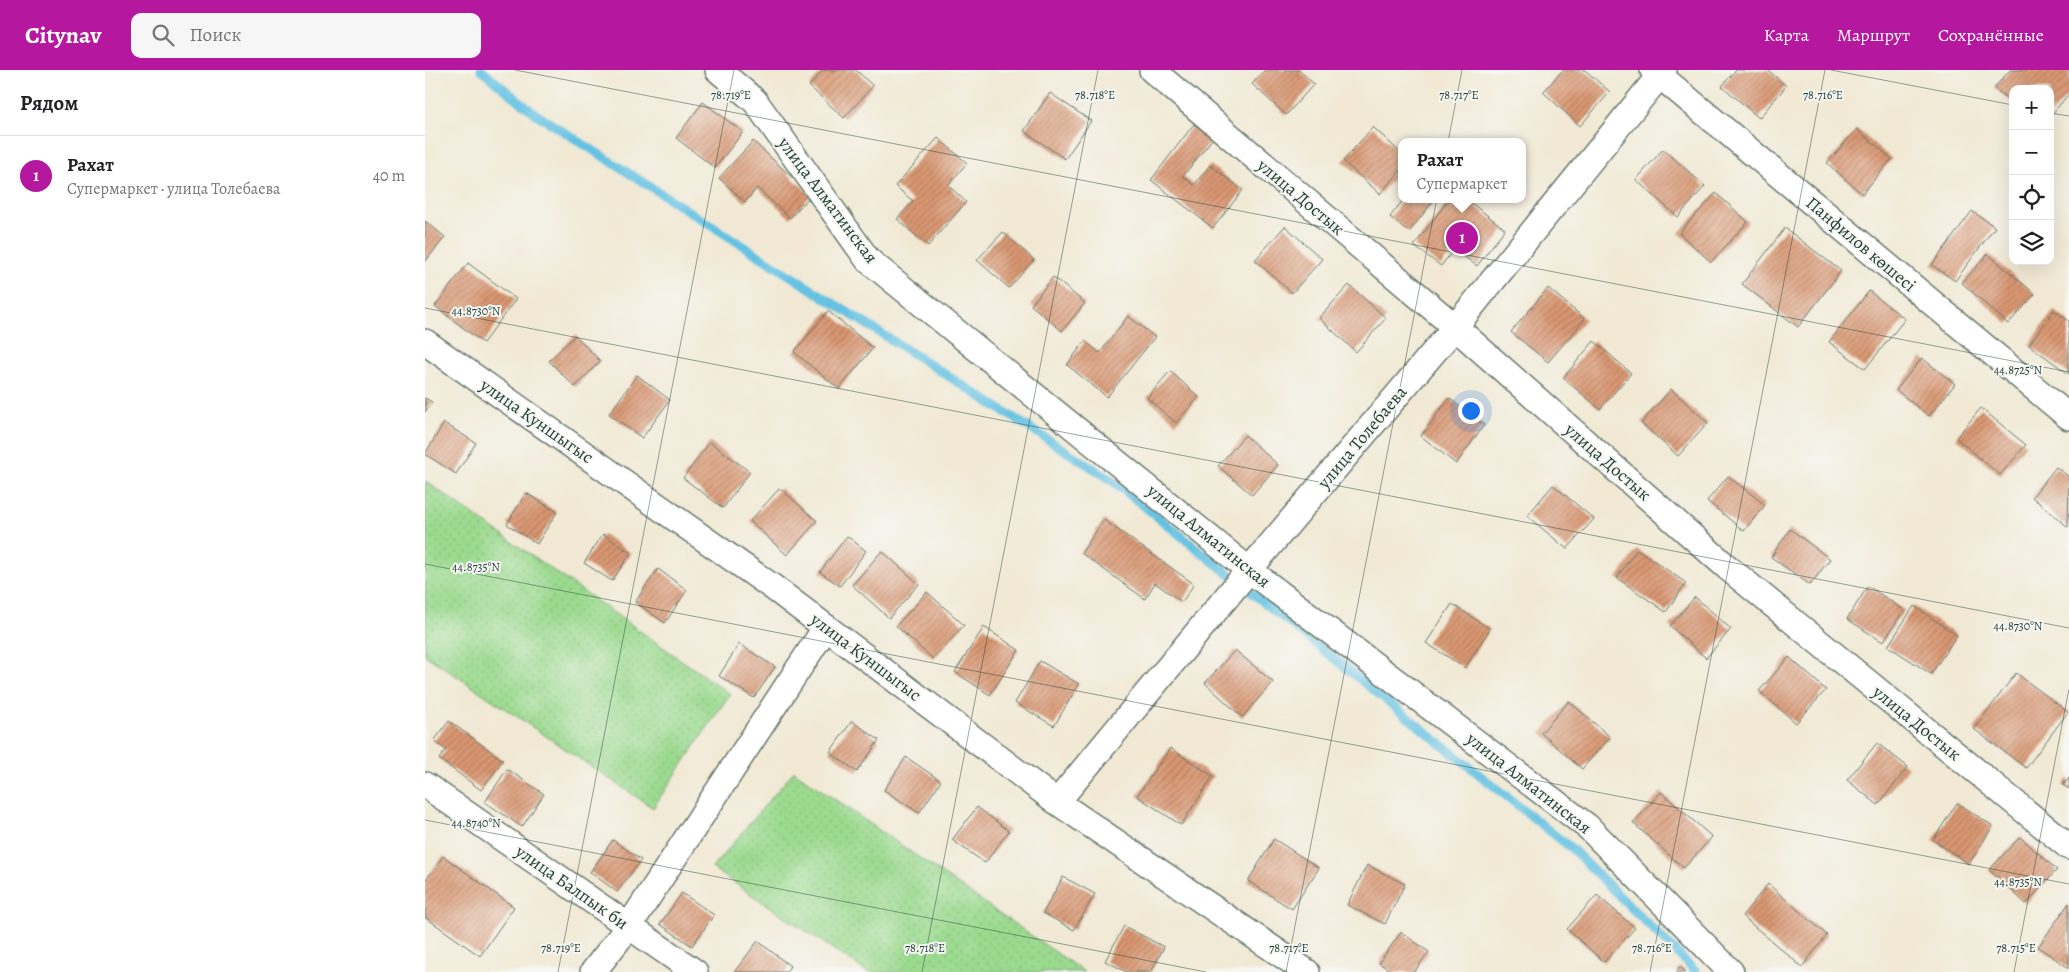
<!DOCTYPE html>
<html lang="ru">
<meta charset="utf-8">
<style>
body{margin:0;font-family:Alegreya,serif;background:#f6f6f6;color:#202124}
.controls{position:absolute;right:15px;top:15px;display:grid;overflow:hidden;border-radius:10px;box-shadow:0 5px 20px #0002}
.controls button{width:45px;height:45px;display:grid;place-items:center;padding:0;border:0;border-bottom:1px solid #e0e0e0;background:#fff;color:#202124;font:25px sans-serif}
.you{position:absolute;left:1045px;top:340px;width:18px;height:18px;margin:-12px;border:4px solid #fff;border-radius:50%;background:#1a73e8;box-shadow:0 0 0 8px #1a73e833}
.badge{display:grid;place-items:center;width:32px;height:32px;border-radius:50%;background:#b5179e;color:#fff;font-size:16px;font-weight:700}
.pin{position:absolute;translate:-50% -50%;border:2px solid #fff;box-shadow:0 1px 5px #0006}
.popup{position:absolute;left:973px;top:68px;width:128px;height:65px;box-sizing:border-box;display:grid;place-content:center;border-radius:10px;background:#fff;filter:drop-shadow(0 1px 4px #0005);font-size:16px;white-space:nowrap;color:#757577}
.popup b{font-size:19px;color:#202124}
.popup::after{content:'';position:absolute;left:50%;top:100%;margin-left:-10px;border:10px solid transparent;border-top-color:#fff}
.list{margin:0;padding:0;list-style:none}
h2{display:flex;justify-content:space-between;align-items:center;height:65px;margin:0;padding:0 20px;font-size:21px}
h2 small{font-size:16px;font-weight:400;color:#757577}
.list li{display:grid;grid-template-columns:32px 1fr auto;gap:15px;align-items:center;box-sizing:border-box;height:80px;padding:0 20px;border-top:1px solid #e0e0e0}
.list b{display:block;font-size:19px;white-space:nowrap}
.list p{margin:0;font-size:16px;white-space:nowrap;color:#757577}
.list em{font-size:16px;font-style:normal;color:#757577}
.icon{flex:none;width:28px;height:28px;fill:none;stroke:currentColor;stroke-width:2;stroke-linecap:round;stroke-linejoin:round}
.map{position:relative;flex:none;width:1644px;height:902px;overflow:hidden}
header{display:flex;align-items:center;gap:30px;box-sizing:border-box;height:70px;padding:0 25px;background:#b5179e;color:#fff}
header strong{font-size:24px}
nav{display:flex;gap:28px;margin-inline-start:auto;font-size:18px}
.search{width:350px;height:45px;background:#f6f6f6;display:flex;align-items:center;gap:12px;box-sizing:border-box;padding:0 18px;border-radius:10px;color:#757577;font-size:19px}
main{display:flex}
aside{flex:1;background:#fff}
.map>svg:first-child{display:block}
.grass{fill:url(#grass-dots);stroke:#5d8c62}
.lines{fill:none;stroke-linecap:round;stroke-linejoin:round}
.stream{stroke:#65c2e3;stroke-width:9}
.building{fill:url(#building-hatch)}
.minor-casing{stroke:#68796c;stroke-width:28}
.minor{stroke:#fff;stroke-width:25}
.ticks{fill:none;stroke:#1f3d34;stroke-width:1;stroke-opacity:0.45}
.labels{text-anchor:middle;stroke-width:4;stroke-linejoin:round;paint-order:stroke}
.street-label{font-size:18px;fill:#1f3d34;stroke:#f6f6f2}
.ticks-label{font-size:12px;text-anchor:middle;fill:#1f3d34;stroke:#f6f6f2;stroke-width:4;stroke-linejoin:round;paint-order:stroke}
</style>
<header>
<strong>Citynav</strong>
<div class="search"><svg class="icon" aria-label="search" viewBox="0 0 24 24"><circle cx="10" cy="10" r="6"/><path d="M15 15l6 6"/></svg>Поиск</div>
<nav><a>Карта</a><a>Маршрут</a><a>Сохранённые</a></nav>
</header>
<main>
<aside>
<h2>Рядом<small></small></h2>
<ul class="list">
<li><span class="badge">1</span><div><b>Рахат</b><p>Супермаркет · улица Толебаева</p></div><em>40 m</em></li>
</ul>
</aside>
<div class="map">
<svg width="1644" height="902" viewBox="0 0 1644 902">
<defs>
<pattern id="grass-dots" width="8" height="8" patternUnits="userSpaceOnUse" patternTransform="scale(1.25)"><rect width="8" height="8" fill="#9bda8f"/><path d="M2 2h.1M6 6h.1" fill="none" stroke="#85bc7c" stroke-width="1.8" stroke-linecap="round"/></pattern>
<pattern id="building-hatch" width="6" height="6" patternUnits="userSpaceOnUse" patternTransform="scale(1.25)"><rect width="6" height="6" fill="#da9772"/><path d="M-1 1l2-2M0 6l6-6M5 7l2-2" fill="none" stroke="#b07c5e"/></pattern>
</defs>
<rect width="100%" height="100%" fill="#f6f6f2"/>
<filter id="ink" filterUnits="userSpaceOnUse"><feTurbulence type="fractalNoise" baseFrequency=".02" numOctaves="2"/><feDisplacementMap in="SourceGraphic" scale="10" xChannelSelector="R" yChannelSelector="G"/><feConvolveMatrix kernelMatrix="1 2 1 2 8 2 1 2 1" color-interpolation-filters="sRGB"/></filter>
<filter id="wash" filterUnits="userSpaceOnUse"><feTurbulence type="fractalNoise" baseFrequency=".0096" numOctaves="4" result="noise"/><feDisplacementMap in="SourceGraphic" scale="20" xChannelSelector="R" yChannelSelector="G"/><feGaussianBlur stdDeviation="1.12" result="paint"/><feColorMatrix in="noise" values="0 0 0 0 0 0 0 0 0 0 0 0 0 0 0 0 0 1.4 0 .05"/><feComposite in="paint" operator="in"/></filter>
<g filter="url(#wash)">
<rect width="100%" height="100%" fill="#f1e9d4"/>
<path class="grass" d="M 0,411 L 305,624 L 228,738 L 0,585 Z
M 369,701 L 659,902 L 442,902 L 287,798 Z"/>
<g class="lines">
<path class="stream" d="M 56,0 L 111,44 L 685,409 L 1146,778 L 1271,902"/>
</g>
<g id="blocks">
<path class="building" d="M 398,0 L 431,0 L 448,16 L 419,48 L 384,16 Z
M 840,0 L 874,0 L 889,14 L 861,45 L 827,14 Z
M 1138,0 L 1160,0 L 1185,22 L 1155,56 L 1118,22 Z
M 1311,0 L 1343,0 L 1361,16 L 1334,48 L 1297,16 Z
M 1585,0 L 1644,0 L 1644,24 L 1625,46 L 1625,19 L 1588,19 L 1588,33 L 1569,18 Z
M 625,23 L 666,51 L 640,89 L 599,61 Z
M 278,32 L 318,62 L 290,98 L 251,68 Z
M 769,54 L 788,68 L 758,106 L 769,115 L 785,95 L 818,120 L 788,158 L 726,110 Z
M 948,57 L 977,84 L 977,99 L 955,124 L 918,91 Z
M 1432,59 L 1467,89 L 1437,124 L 1402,93 Z
M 513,68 L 542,93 L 523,115 L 541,132 L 503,176 L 472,149 L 488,131 L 470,116 Z
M 328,71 L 386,125 L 365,148 L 332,118 L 320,132 L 294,108 Z
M 1238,79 L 1280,116 L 1253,147 L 1211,110 Z
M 1291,123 L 1323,152 L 1286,192 L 1254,163 Z
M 979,129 L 1010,129 L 984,162 L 965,147 Z
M 1024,129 L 1041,129 L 1080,159 L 1052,196 L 1029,179 L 1016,196 L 989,176 Z
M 1547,141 L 1570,157 L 1530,211 L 1507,195 Z
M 0,151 L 20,167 L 0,192 Z
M 860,156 L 897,189 L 867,223 L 830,190 Z
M 1360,158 L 1416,201 L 1373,257 L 1317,214 Z
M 578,162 L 609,190 L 584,218 L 552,190 Z
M 1563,184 L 1610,224 L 1583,254 L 1537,213 Z
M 43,193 L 91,229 L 58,273 L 10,236 Z
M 628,207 L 660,233 L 637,261 L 606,235 Z
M 924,215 L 961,248 L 931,282 L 894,248 Z
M 1123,218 L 1160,249 L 1123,292 L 1086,262 Z
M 1444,221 L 1480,249 L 1440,299 L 1404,272 Z
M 1629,240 L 1644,251 L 1644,304 L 1604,275 Z
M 403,241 L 448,278 L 414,319 L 369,282 Z
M 703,246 L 730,267 L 682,327 L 642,295 L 660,271 L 675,283 Z
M 150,265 L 175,291 L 150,317 L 124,291 Z
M 1169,271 L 1206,303 L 1175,339 L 1138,308 Z
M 1497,288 L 1530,314 L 1504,346 L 1471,320 Z
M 745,301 L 774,327 L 751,353 L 722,328 Z
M 212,305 L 245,330 L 217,368 L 184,344 Z
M 1246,319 L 1283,353 L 1253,386 L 1216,353 Z
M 0,328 L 7,332 L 0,342 Z
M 1024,328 L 1059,355 L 1031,394 L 996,366 Z
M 1556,338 L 1601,375 L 1575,405 L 1531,368 Z
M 19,353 L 51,373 L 31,404 L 0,384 Z
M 820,365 L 853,395 L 827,425 L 793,396 Z
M 285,372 L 325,402 L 298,438 L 258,408 Z
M 1631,397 L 1644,407 L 1643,457 L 1607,427 Z
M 1303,406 L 1340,435 L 1319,461 L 1282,431 Z
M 1128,415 L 1169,449 L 1142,479 L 1102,446 Z
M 355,418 L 392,451 L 362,485 L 325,451 Z
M 101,423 L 132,442 L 112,474 L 82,454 Z
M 679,450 L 769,514 L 757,532 L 730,513 L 720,529 L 656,483 Z
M 1365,459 L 1405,489 L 1385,515 L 1346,487 Z
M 178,464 L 206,483 L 187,511 L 159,493 Z
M 422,466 L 441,481 L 415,516 L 395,502 Z
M 1212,479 L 1261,513 L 1241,542 L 1192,508 Z
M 457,481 L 494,514 L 464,548 L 427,515 Z
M 233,499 L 262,520 L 240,553 L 210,532 Z
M 1443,516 L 1479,540 L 1458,572 L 1422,549 Z
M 502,522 L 539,555 L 508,589 L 471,556 Z
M 1270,527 L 1306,559 L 1281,588 L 1245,556 Z
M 1027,534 L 1065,559 L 1040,598 L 1001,573 Z
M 1489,536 L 1532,565 L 1506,604 L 1463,576 Z
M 559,557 L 594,580 L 565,625 L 530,602 Z
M 314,574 L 350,597 L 329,628 L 294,606 Z
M 810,580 L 848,612 L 817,647 L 780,613 Z
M 1364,587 L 1401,620 L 1371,653 L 1334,621 Z
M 615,591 L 654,614 L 629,656 L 590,633 Z
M 1591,603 L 1643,642 L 1601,698 L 1549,659 Z
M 1144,631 L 1185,667 L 1157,699 L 1116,663 Z
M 24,651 L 78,690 L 56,720 L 14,689 L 21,680 L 9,671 Z
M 427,651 L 454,670 L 432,702 L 405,682 Z
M 1452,673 L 1483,697 L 1453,735 L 1422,710 Z
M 745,678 L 788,706 L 756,755 L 712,726 Z
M 481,687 L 516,711 L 494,743 L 459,720 Z
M 82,699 L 119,724 L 97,757 L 60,732 Z
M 1644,708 L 1644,719 L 1638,715 Z
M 1236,722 L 1287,767 L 1259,798 L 1208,753 Z
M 1532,733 L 1568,756 L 1544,794 L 1508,770 Z
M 552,737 L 584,761 L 560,793 L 527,770 Z
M 1595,767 L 1632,800 L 1601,834 L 1564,800 Z
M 849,769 L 894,798 L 867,839 L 823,811 Z
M 188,770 L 216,790 L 192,822 L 165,802 Z
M 18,786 L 89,837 L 55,886 L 0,847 L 0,811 Z
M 942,795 L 980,814 L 960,854 L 922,835 Z
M 638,807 L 670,824 L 649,860 L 618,843 Z
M 1343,814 L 1402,865 L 1377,897 L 1317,846 Z
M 257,823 L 289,845 L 267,876 L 235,854 Z
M 1172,825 L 1210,858 L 1179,892 L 1142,859 Z
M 1644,833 L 1644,898 L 1613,877 Z
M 699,856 L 739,877 L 726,902 L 702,902 L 680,891 Z
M 976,862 L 1004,882 L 989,902 L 968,902 L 954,893 Z
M 333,871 L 365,896 L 361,902 L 309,902 Z
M 1255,897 L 1261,902 L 1251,902 Z"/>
</g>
</g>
<g filter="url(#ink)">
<use href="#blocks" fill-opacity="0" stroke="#68796c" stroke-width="1"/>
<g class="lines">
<g class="minor-casing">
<path id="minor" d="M 293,0 L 330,31 L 443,190 L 824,500 L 1163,757 L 1306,902
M 727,0 L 1030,257 L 1303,498 L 1644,777
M 1228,0 L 1644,347
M 0,272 L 349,518 L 632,732 L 882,902
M 0,715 L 270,902
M 632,732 L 824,500 L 1030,257 L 1239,0
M 168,902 L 204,856 L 401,557"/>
</g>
<use href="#minor" class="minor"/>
</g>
</g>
<path class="ticks" d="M 90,0 L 1644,302M 1406,0 L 1588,35M 1625,43 L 1644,46M 0,238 L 1644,558M 0,494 L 1644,814M 0,750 L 781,902M 133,902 L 309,0M 497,902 L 673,0M 861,902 L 1037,0M 1225,902 L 1400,0M 1589,902 L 1644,619"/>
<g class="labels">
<g class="street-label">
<text transform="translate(876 127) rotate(40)" y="6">улица Достык</text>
<text transform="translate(403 130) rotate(53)" y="6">улица Алматинская</text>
<text transform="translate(1436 174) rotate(40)" y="6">Панфилов көшесі</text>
<text transform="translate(112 351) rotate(35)" y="6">улица Куншыгыс</text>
<text transform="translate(937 367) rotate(-50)" y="6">улица Толебаева</text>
<text transform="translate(1183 392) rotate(41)" y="6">улица Достык</text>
<text transform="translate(784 466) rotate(39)" y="6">улица Алматинская</text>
<text transform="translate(441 587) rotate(37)" y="6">улица Куншыгыс</text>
<text transform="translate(1492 653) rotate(39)" y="6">улица Достык</text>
<text transform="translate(1104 713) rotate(38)" y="6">улица Алматинская</text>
<text transform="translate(147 817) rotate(35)" y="6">улица Балпык би</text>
</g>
</g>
<g class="ticks-label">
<text x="306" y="29">78.719°E</text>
<text x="670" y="29">78.718°E</text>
<text x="1034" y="29">78.717°E</text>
<text x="1398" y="29">78.716°E</text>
<text x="51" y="245">44.8730°N</text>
<text x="1593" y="304">44.8725°N</text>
<text x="51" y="501">44.8735°N</text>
<text x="1593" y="560">44.8730°N</text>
<text x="51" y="757">44.8740°N</text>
<text x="1593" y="816">44.8735°N</text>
<text x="136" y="882">78.719°E</text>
<text x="500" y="882">78.718°E</text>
<text x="864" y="882">78.717°E</text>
<text x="1227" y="882">78.716°E</text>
<text x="1591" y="882">78.715°E</text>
</g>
</svg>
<div class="controls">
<button>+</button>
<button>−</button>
<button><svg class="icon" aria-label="locate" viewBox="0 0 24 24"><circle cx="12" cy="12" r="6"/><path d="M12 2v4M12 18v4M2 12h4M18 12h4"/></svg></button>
<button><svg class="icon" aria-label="layers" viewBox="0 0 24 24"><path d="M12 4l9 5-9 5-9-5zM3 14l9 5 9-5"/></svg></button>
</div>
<div class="you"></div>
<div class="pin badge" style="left:1037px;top:168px">1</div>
<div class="popup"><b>Рахат</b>Супермаркет</div>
</div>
</main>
